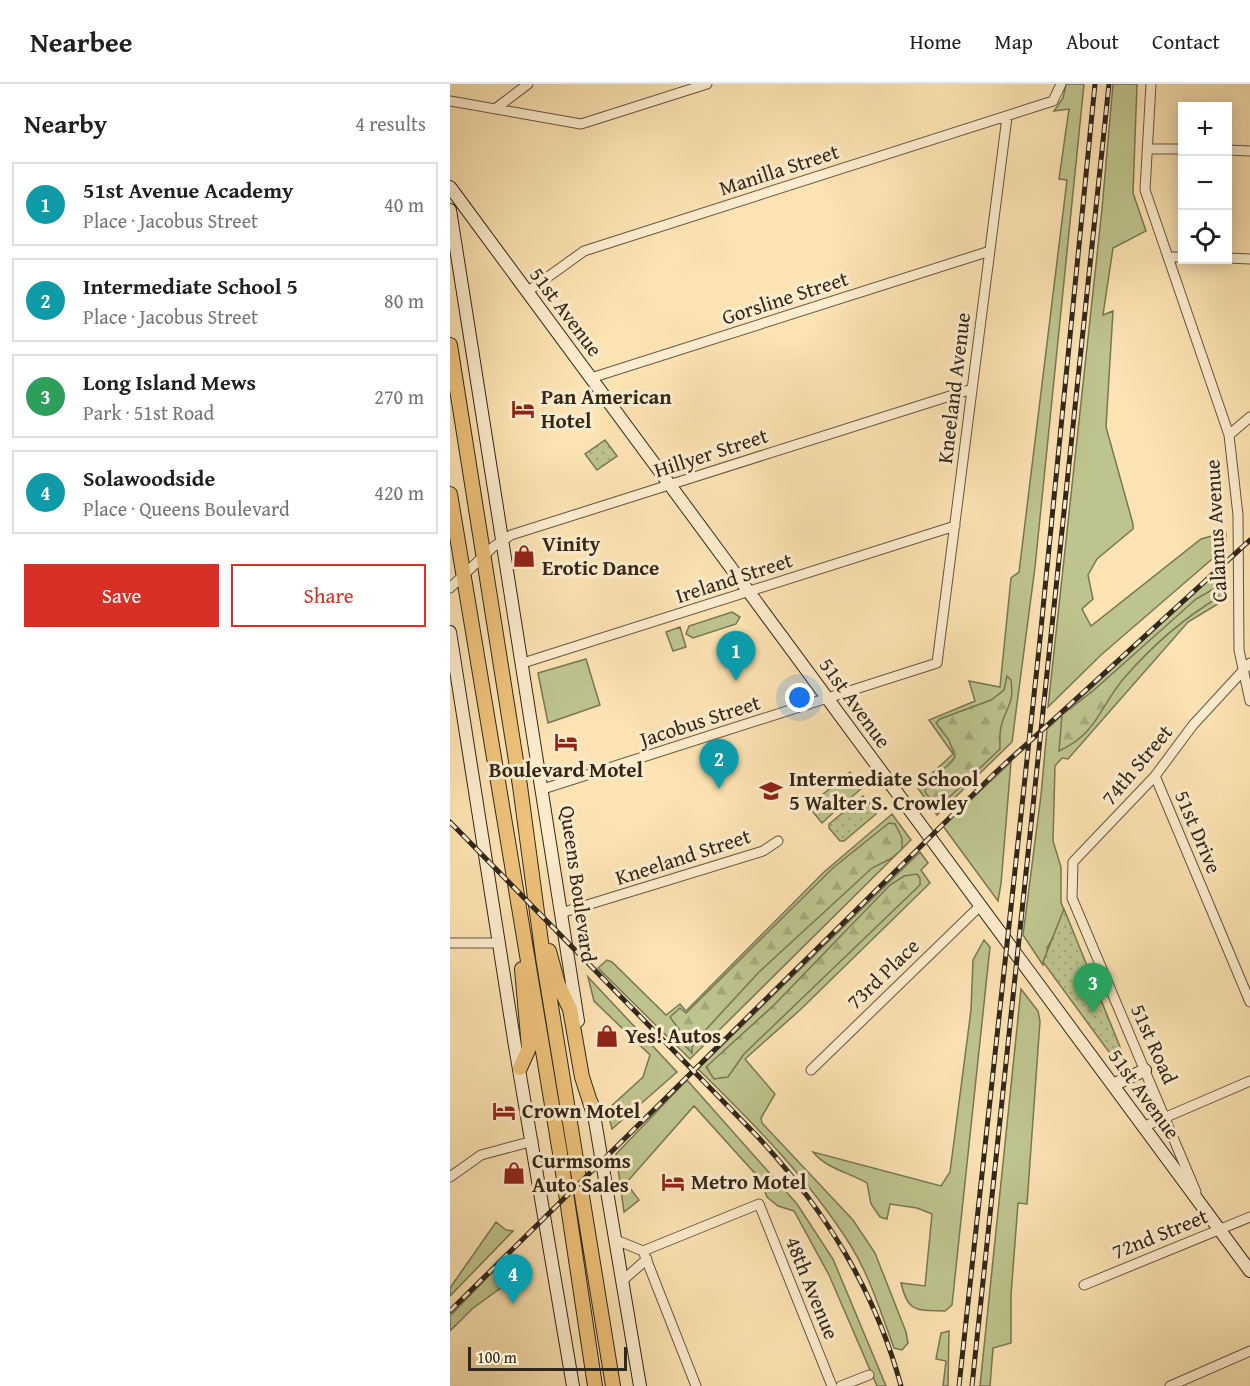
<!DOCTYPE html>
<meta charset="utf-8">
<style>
body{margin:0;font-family:"Gentium Book Plus",serif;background:#f2f2f2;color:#202124}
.controls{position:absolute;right:18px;top:18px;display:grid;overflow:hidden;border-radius:0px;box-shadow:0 3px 15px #0003}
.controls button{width:54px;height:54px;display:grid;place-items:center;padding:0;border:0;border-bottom:2px solid #e0e0e0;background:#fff;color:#202124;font:30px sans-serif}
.scale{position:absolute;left:18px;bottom:15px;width:159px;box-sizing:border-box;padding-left:6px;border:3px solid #31271a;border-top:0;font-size:16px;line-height:21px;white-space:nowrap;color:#31271a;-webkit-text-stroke:4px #fdedce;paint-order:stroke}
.you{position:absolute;left:350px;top:614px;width:21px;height:21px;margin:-15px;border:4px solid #fff;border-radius:50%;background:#1a73e8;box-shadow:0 0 0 9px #1a73e833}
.badge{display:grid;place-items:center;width:39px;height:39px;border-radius:50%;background:#d93025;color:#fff;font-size:20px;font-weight:700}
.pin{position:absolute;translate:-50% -50px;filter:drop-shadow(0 2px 3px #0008)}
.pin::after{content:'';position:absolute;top:32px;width:21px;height:18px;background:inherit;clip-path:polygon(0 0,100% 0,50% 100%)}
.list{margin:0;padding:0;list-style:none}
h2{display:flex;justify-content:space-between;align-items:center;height:78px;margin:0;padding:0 24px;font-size:26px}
h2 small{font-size:20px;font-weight:400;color:#757577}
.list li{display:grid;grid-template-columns:39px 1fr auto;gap:18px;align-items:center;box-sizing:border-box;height:84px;margin:0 12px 12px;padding:0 12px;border:2px solid #e0e0e0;border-radius:0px}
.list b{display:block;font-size:22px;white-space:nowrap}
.list p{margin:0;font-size:20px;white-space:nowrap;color:#757577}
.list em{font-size:20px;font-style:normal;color:#757577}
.actions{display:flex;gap:12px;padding:18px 24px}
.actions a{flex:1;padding:14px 0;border:2px solid #d93025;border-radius:0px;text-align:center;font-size:21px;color:#d93025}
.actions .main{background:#d93025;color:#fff}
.icon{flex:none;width:33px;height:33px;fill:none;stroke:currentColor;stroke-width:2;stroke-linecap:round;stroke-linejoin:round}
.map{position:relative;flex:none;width:800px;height:1302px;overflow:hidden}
header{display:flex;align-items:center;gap:36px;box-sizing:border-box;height:84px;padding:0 30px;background:#fff;border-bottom:2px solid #e0e0e0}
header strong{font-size:28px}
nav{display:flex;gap:33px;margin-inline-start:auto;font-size:21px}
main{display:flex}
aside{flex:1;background:#fff}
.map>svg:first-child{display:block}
.grass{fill:#bec48e;stroke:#787654;stroke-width:1.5}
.forest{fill:url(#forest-firs);stroke:#787654;stroke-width:1.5}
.park{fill:url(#park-dots);stroke:#787654;stroke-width:1.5}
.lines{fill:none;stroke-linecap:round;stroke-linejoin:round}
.street-casing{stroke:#645640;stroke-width:11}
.secondary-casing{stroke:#31271a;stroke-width:14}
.primary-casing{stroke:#31271a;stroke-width:16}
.street{stroke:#fdedce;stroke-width:9}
.secondary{stroke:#fdedce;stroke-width:12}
.primary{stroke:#eec27a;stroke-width:14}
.rail-casing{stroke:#31271a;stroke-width:5}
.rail{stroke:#fdedce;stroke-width:3;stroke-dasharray:9;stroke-linecap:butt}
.labels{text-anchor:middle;stroke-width:6;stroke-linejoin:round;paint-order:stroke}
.street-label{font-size:21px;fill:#31271a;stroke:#fdedce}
.poi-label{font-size:21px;font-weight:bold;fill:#31271a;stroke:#fdedce;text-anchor:start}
</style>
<header>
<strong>Nearbee</strong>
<nav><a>Home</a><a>Map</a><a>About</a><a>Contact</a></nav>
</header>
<main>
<aside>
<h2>Nearby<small>4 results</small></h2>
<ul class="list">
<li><span class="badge" style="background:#0f9aa8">1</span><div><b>51st Avenue Academy</b><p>Place · Jacobus Street</p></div><em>40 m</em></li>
<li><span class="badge" style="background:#0f9aa8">2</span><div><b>Intermediate School 5</b><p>Place · Jacobus Street</p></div><em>80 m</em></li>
<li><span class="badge" style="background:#2e9e5b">3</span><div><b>Long Island Mews</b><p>Park · 51st Road</p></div><em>270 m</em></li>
<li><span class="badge" style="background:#0f9aa8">4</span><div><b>Solawoodside</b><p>Place · Queens Boulevard</p></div><em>420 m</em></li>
</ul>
<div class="actions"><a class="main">Save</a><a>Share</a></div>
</aside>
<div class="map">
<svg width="800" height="1302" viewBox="0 0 800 1302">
<defs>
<pattern id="forest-firs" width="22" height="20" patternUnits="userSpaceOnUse" patternTransform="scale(1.5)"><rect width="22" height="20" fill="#bec48e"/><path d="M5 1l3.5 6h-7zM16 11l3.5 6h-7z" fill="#a4a87a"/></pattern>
<pattern id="park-dots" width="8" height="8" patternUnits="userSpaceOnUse" patternTransform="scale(1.5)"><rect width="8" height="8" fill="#bec48e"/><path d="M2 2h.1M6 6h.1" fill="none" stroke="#a4a87a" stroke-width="1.8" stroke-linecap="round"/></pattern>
</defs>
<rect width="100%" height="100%" fill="#fce3b3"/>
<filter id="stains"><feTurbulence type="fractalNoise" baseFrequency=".00333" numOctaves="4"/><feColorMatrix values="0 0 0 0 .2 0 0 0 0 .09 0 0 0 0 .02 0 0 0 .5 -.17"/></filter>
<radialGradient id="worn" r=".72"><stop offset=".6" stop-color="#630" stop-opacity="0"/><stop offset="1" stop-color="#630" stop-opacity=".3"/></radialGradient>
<path class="grass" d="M 616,0 L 634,0 L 585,483 L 562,658 L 487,731 L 467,703 L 503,670 L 479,636 L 525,617 L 519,597 L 550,603 L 561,494 L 569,488 L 617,96 L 609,95 L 619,25 L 604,27 L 613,14 Z
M 663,0 L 687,0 L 683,109 L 696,147 L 663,164 L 653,231 L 663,227 L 656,343 L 683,440 L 683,445 L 647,475 L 638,491 L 643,515 L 632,525 L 641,542 L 751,455 L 776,448 L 776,463 L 651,571 L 598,623 L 652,125 Z
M 776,480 L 776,515 L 738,538 L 618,675 L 612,674 L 605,682 L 603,757 L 611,783 L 611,818 L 616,832 L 597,864 L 598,873 L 593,881 L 573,851 L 591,711 L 597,645 Z
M 282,528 L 290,533 L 286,540 L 243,554 L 236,550 L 239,542 Z
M 230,543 L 236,563 L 223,567 L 216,548 Z
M 136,575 L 150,621 L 98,639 L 88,589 Z
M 561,678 L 551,800 L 548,817 L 493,742 Z
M 400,688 L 413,703 L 386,727 L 372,711 Z
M 370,714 L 383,729 L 372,739 L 359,723 Z
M 442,730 L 461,756 L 240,975 L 148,884 L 157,876 L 162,878 L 216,931 L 230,920 L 236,927 L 374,788 Z
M 470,768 L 478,779 L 471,786 L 480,799 L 350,926 L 295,975 L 325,1010 L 311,1034 L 312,1039 L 403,1136 L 425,1169 L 456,1248 L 458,1259 L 452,1266 L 444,1264 C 431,1229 420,1193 401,1162 C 359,1095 304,1040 248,985 Z
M 534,856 L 540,863 L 502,1221 L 495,1227 C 466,1226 458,1229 451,1199 L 475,1202 L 482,1130 L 467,1124 L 440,1120 L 437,1135 L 430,1133 L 421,1120 L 417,1099 C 398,1088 377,1085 363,1068 L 491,1102 L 500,1088 L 521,926 L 523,876 Z
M 138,893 L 227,988 L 162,1045 L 157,1026 L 193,993 L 200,971 L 144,917 Z
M 571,905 L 588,927 L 590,937 L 577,1120 L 568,1119 L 561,1211 L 561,1259 L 543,1264 L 540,1302 L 530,1302 Z
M 237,996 L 347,1120 L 383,1175 L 436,1302 L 427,1302 L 379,1191 L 344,1127 L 328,1122 L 317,1113 L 310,1095 L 244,1022 L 176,1099 L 189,1116 L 174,1128 L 166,1070 Z
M 46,1138 L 56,1146 L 63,1147 L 0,1212 L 0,1204 Z
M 60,1170 L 63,1195 L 22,1225 L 0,1247 L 0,1232 Z
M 499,1247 L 498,1302 L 493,1302 L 496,1277 L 486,1275 L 491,1249 Z"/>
<path class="forest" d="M 767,503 L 769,513 C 734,534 702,562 675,593 C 649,623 649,648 609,667 L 612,631 L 644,606 L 746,515 Z
M 557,592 L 561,596 C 564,619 558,620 552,639 C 549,647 550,657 550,665 L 493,719 L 485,721 L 475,708 C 477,694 497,686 505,673 L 499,656 L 486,639 L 490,635 L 541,616 L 554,606 Z
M 439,739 L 445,740 L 452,754 L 452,765 L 442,774 L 422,784 L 309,888 L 250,952 L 242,963 L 242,969 L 235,962 L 234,952 L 220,933 L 230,924 L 236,929 L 384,783 Z
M 467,790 L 470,794 L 470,801 L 294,970 L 278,993 L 264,995 L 256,983 L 324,921 L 440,801 L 454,792 Z"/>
<path class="park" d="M 155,356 L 167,372 L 147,386 L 135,370 Z
M 413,712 L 426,726 L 426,730 L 394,757 L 390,757 L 379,744 L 379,740 Z
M 614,825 L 677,980 L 670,983 L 593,878 Z"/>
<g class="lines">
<g class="street-casing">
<path id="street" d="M 701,0 L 695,106 L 779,351 L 788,431 L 789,566 L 800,617
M 0,17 L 131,40 L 257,0
M 45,25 L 78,0
M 697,65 L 732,65
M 778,66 L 800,67
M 718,173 L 732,173
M 778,174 L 800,175
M 77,208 L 134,167 L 603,17 L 611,0
M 141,294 L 540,167
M 779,351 L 800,333
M 0,504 L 43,463 L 61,451 L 522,305
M 73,579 L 505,442
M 705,692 L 800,918
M 93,705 L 487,579 L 557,33
M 111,829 L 313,767 L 328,757
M 0,859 L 50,859
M 361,986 L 531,821
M 693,1043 L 800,997
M 0,1093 L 31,1071 L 83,1057
M 746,1108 L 622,814 L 623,778 L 705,692 L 743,641 L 800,579
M 166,1156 L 193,1167 L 309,1120 L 382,1302
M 193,1167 L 246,1302
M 172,1197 L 197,1175
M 634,1201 L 800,1133
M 391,1302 L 419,1291
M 720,1302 L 800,1267"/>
</g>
<g class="secondary-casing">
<path id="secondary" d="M 0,103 L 800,1187
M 0,126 L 128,937
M 0,548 L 65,962 L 123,1302
M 663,1001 L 695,986
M 142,1019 L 190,1302"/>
</g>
<g class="primary-casing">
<path id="primary" d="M 0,261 L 70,702 L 93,873 L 163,1302
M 0,410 L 110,1069 L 145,1302
M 99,867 L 108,900 L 120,925 L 132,993 L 143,1027
M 70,984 L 79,964 L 72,885"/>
</g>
<use href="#street" class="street"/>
<use href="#secondary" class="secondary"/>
<use href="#primary" class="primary"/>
<g class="rail-casing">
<path id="rail" d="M 0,738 L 308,1053 C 375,1126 425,1206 451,1302
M 0,1227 L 545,689 L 800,456
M 509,1302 L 589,565 L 645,0
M 522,1302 L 659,0"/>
</g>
<use href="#rail" class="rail"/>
</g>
<defs>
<g id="hotel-bare" transform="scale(1.8)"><path d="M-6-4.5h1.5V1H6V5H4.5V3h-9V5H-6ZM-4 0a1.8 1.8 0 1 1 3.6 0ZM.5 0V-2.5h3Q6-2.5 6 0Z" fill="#8f2418" stroke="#fdedce" stroke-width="2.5" paint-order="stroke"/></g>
<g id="shop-bare" transform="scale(1.8)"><path d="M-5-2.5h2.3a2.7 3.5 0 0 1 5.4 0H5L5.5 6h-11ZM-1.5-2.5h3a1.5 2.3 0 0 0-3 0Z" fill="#8f2418" stroke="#fdedce" stroke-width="2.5" paint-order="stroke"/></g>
<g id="school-bare" transform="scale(1.8)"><path d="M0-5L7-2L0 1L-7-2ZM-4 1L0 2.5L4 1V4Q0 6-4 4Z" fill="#8f2418" stroke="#fdedce" stroke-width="2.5" paint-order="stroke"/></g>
</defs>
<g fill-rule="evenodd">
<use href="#hotel-bare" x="73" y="325"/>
<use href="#shop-bare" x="74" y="472"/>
<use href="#hotel-bare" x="116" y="658"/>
<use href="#school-bare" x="321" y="707"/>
<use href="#shop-bare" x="157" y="952"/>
<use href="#hotel-bare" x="54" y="1027"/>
<use href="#shop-bare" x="64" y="1089"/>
<use href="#hotel-bare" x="223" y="1098"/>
</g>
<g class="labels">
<g class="street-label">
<text transform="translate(329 86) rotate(-18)" y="7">Manilla Street</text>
<text transform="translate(335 214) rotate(-18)" y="7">Gorsline Street</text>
<text transform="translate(116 228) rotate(53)" y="7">51st Avenue</text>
<text transform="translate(504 304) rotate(-83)" y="7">Kneeland Avenue</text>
<text transform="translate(261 369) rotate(-18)" y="7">Hillyer Street</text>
<text transform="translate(766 447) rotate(-93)" y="7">Calamus Avenue</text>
<text transform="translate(284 494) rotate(-18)" y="7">Ireland Street</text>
<text transform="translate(405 619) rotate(54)" y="7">51st Avenue</text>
<text transform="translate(250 637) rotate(-18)" y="7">Jacobus Street</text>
<text transform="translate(687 681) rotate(-50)" y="7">74th Street</text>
<text transform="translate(748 748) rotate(67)" y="7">51st Drive</text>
<text transform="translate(233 773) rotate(-18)" y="7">Kneeland Street</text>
<text transform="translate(128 800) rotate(82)" y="7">Queens Boulevard</text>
<text transform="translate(433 890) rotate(-44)" y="7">73rd Place</text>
<text transform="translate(704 960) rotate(66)" y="7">51st Road</text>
<text transform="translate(694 1010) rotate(54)" y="7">51st Avenue</text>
<text transform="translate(710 1150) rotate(-22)" y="7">72nd Street</text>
<text transform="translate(362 1204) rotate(68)" y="7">48th Avenue</text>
</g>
<g class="poi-label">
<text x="91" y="320">Pan American<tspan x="91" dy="24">Hotel</tspan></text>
<text x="92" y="467">Vinity<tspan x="92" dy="24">Erotic Dance</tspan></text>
<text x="116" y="693" text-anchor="middle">Boulevard Motel</text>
<text x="339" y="702">Intermediate School<tspan x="339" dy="24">5 Walter S. Crowley</tspan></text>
<text x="175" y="959">Yes! Autos</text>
<text x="72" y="1034">Crown Motel</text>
<text x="82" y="1084">Curmsoms<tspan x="82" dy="24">Auto Sales</tspan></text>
<text x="241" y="1105">Metro Motel</text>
</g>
</g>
<rect width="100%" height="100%" filter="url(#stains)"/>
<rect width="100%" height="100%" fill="url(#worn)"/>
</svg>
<div class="controls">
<button>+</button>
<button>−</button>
<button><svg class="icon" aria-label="locate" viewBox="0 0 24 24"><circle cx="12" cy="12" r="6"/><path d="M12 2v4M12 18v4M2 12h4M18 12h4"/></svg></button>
</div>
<div class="scale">100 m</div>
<div class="you"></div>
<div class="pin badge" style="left:286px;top:597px;background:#0f9aa8">1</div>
<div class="pin badge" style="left:269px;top:705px;background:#0f9aa8">2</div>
<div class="pin badge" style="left:643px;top:929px;background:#2e9e5b">3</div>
<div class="pin badge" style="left:63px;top:1220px;background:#0f9aa8">4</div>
</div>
</main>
